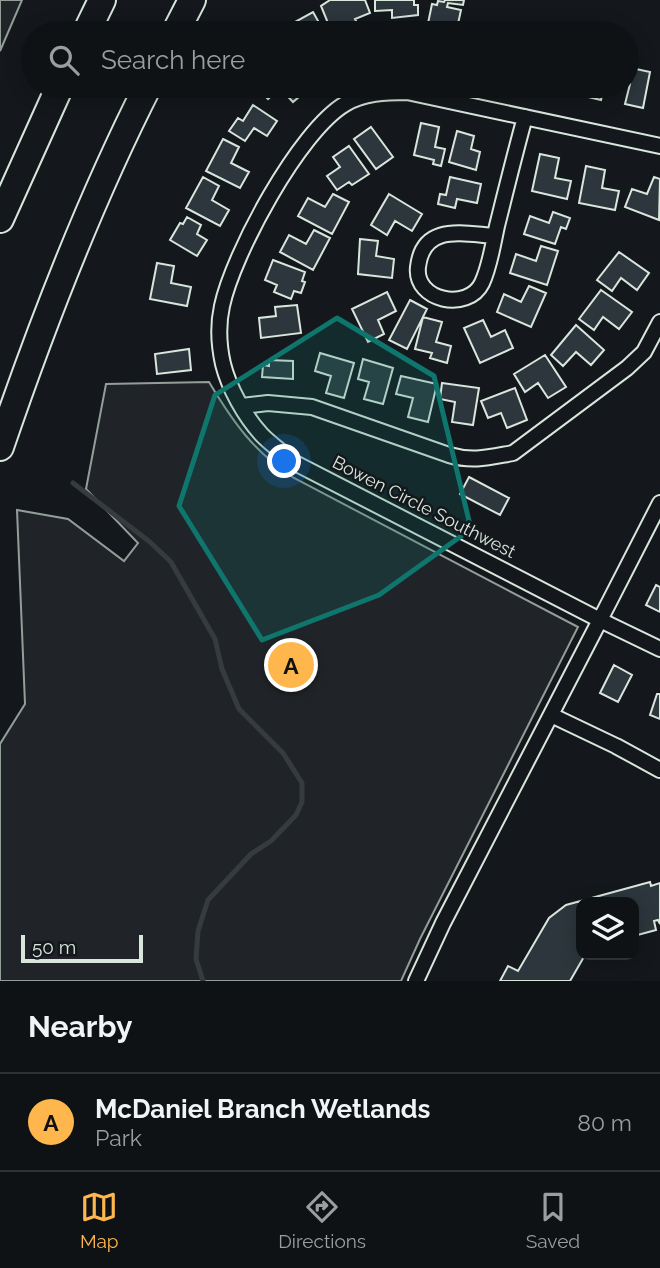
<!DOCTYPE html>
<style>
body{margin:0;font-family:Raleway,sans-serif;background:#181b1e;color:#f1f3f6}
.controls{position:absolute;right:21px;bottom:21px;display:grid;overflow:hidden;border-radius:14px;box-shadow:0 4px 18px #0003}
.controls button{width:63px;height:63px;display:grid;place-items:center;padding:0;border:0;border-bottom:2px solid #2f3234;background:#0f1215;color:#f1f3f6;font:35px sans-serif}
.scale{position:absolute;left:21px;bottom:18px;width:122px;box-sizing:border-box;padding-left:7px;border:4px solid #d8e6dc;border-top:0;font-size:19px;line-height:24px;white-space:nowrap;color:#d8e6dc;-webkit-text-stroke:5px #14181c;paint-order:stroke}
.you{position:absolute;left:285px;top:462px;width:24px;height:24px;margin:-18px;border:5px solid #fff;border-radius:50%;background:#1a73e8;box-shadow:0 0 0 10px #1a73e833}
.badge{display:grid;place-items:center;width:46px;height:46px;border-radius:50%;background:#ffb74d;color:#111;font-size:23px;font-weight:700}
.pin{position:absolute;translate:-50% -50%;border:4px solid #fff;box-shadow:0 2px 7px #0006}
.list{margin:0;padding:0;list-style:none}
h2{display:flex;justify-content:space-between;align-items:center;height:91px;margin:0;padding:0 28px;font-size:30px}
h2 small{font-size:23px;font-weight:400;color:#9b9ea0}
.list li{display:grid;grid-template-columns:46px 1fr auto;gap:21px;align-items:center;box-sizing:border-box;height:98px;padding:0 28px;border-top:2px solid #2f3234}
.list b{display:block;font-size:26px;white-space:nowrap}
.list p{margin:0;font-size:23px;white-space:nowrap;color:#9b9ea0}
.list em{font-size:23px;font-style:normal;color:#9b9ea0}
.icon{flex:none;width:38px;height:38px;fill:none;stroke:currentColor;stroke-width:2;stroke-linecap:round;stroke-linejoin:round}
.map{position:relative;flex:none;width:660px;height:981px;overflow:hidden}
.search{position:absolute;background:#0f1215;box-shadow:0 4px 18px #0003;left:21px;right:21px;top:21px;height:77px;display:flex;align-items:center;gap:18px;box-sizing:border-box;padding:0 24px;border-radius:38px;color:#9b9ea0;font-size:26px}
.sheet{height:189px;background:#0f1215}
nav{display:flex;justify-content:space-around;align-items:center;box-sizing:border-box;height:98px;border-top:2px solid #2f3234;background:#0f1215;font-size:19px;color:#9b9ea0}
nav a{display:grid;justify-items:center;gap:4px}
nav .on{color:#ffb74d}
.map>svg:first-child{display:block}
.green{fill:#202428;stroke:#939e99;stroke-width:2}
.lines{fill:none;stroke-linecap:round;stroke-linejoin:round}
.stream{stroke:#363b3e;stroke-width:5}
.building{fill:#2c363c;stroke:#d8e6dc;stroke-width:2}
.street-casing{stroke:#d8e6dc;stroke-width:18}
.highway-casing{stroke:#d8e6dc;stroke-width:30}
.street{stroke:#14181c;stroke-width:14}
.highway{stroke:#14181c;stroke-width:26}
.marked{fill:#0f766e;fill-opacity:0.2;stroke:#0f766e;stroke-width:5;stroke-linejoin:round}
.labels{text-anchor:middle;stroke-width:5;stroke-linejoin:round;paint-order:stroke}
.street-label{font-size:18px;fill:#d8e6dc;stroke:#14181c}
</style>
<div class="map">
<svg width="660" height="981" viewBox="0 0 660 981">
<rect width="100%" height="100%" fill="#14181c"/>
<path class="green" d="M 0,0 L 22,0 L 0,51 Z
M 209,382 C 233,422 254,452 294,478 L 578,627 L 420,939 L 401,981 L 0,981 L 0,744 L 25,704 L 17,510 L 68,519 L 124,561 L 138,543 L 86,489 L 106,384 Z"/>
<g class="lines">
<path class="stream" d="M 73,483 L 150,542 L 171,562 L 215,639 L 222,669 L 239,709 L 283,753 L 302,783 L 302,802 L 296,815 L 271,841 L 251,854 L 208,900 L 198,931 L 196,959 L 203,981"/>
</g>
<path class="building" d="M 330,0 L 365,0 L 370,13 L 355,19 L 358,25 L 338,33 L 332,33 L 321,6 Z
M 375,0 L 414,0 L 414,5 L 418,5 L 418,15 L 392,18 L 392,10 L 375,11 Z
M 445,0 L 464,0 L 463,5 L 448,3 L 447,7 L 461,10 L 456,33 L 426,33 L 432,4 L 437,5 L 438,1 L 444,2 Z
M 313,12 L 322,28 L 313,33 L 275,33 Z
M 627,67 L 650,72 L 643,108 L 625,104 L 630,84 L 627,83 Z
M 256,86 L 304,86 L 307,90 L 293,102 L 280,88 L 268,99 Z
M 586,86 L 604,86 L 601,100 L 584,96 Z
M 253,105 L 277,121 L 267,136 L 254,128 L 245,141 L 229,131 L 238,118 L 243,121 Z
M 421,123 L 439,127 L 435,147 L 445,149 L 441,166 L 433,164 L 434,160 L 414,155 Z
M 371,127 L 393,157 L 376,169 L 354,139 Z
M 457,131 L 474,136 L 471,149 L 480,152 L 476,170 L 449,162 Z
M 223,139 L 239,147 L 231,163 L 249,172 L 240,188 L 206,171 Z
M 349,146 L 369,174 L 352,185 L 349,182 L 337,190 L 327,176 L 340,167 L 333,157 Z
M 540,154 L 559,158 L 555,178 L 571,181 L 567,199 L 532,191 Z
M 586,166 L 605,170 L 602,188 L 619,191 L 615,210 L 579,203 Z
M 203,177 L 219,186 L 212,200 L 229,210 L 220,226 L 186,208 Z
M 450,177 L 481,184 L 477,203 L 457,199 L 455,208 L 438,204 L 440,194 L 446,195 Z
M 654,177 L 660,179 L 659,220 L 625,207 L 632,189 L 647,194 Z
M 333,194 L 349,202 L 332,234 L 298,216 L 308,198 L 325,207 Z
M 389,194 L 422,214 L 412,231 L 395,221 L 387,235 L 371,225 Z
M 553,212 L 570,218 L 566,229 L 561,227 L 555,244 L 524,234 L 530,216 L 549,223 Z
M 187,217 L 201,225 L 197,234 L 207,240 L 197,256 L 170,240 L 180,223 L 183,224 Z
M 314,230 L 330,238 L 313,270 L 280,252 L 289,235 L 306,244 Z
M 360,239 L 378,241 L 376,256 L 394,259 L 392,278 L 358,274 Z
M 541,246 L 558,251 L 547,285 L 510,273 L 516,254 L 536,261 Z
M 619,252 L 649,273 L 637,290 L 621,278 L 612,291 L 597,280 Z
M 273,260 L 305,272 L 302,281 L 305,282 L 301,293 L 294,291 L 291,299 L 274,292 L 277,285 L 265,280 Z
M 157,263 L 174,266 L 171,283 L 191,287 L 187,306 L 150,299 Z
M 529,286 L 546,293 L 531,327 L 497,312 L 504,294 L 521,302 Z
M 601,290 L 632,312 L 619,329 L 603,317 L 594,330 L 579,319 Z
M 387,292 L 396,311 L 378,320 L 384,334 L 368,342 L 352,309 Z
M 410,300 L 427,309 L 407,349 L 389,340 Z
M 297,305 L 301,333 L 261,338 L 259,318 L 276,316 L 275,307 Z
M 423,317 L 442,322 L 436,342 L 451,346 L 447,363 L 430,358 L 432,353 L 415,349 Z
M 483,320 L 491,337 L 505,330 L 513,348 L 480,363 L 464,328 Z
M 576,325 L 604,350 L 591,365 L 576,352 L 563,366 L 551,355 Z
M 189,349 L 191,370 L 157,374 L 155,354 Z
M 320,353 L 354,363 L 344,398 L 326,393 L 331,376 L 315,371 Z
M 545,355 L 566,387 L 548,398 L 538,383 L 525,392 L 514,374 Z
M 363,359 L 393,368 L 383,404 L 364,399 L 369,382 L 358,379 Z
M 269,360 L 293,361 L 293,379 L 262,377 L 263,365 L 269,366 Z
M 401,376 L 437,384 L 428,422 L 408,417 L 413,398 L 396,394 Z
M 442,383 L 479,388 L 473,425 L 452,422 L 455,402 L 440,399 Z
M 515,388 L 527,420 L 507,428 L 501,413 L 488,418 L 481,401 Z
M 469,477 L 509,498 L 500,515 L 460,494 Z
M 656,585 L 660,587 L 660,612 L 646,605 Z
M 614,665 L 632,675 L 618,702 L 600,693 Z
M 657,694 L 660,694 L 660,719 L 650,715 Z
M 650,882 L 651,886 L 660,883 L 660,924 L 658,920 L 654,921 L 656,930 L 634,936 L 634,902 L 581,902 L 581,955 L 585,955 L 570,981 L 500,981 L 508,966 L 518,971 L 549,918 L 566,905 Z"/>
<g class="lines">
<g class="street-casing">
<path id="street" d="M 660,146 L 407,92 C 386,92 363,93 345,104 C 299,131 233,254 222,306 C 218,324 219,346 223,364 C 229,388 244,415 261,434 C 270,444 283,452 293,462 L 600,620 L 660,503
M 495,236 C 463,234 423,223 418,267 C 414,301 468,312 482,283 C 490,266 493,244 497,226 C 506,190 515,153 525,117
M 242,406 L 268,403 L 312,407 L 449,455 C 473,462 490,457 513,453 L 627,368 L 644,352 L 660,322
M 551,715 L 616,746 L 660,770
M 416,981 L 443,923 L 600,620 L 660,649"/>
</g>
<g class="highway-casing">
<path id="highway" d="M 86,33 L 102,0
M 175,33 L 192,0
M 0,219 L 60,86
M 0,447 C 42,324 89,202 148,86"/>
</g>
<use href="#street" class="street"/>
<use href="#highway" class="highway"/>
</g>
<path class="marked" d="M 337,318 L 434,376 L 471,529 L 379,595 L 262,640 L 179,506 L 215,395 Z"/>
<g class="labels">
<g class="street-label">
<text transform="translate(424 507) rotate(27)" y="6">Bowen Circle Southwest</text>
</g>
</g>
</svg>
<div class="controls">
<button><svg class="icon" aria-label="layers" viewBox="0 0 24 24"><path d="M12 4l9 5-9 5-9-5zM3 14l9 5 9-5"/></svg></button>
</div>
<div class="scale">50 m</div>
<div class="you"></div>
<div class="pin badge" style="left:291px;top:665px">A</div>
<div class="search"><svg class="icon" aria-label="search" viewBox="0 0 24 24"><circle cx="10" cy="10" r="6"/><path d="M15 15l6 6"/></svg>Search here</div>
</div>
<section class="sheet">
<h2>Nearby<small></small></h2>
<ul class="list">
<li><span class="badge">A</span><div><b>McDaniel Branch Wetlands</b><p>Park</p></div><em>80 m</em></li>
</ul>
</section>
<nav>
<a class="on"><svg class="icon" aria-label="map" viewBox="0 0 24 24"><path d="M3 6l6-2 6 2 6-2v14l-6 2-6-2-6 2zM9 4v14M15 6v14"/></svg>Map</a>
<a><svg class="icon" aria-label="directions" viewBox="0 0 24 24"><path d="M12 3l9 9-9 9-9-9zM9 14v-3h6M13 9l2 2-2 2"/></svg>Directions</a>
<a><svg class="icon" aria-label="saved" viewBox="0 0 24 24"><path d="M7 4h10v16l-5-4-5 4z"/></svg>Saved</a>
</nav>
